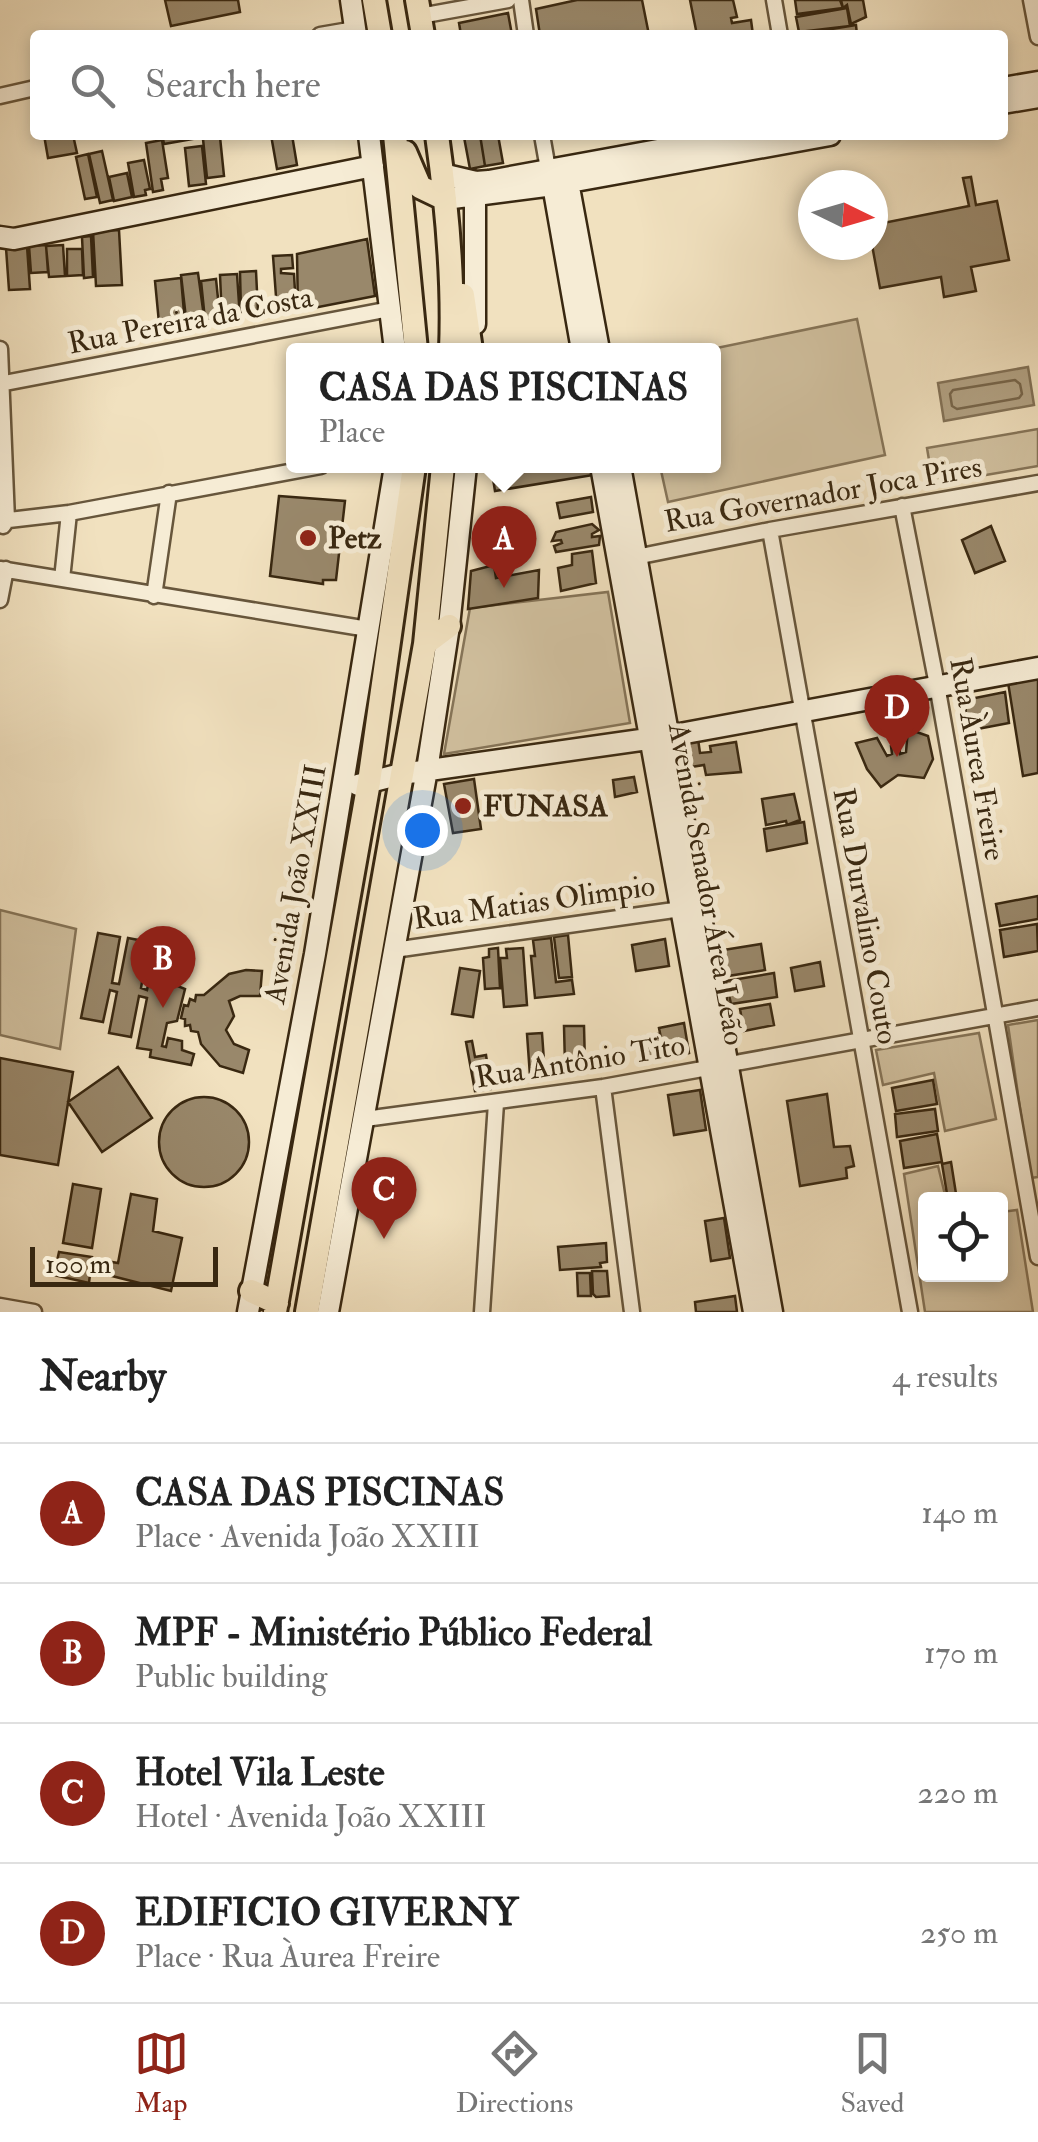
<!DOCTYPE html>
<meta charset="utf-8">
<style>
body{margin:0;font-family:"IM FELL Double Pica",serif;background:#f6f6f6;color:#222}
.controls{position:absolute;right:30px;bottom:30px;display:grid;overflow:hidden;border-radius:10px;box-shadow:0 5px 15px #0003}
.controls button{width:90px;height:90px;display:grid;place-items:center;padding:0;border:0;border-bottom:2px solid #e0e0e0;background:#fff;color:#222;font:50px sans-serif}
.compass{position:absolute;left:798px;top:170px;width:90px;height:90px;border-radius:50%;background:#fff;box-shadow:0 5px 15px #0003;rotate:95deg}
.scale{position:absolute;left:30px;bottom:25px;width:188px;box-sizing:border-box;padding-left:10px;border:5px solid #392811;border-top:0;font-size:28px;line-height:35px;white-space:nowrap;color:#392811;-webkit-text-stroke:8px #f6ecd5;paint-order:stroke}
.you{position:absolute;left:422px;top:830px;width:35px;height:35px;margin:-25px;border:8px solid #fff;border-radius:50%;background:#1a73e8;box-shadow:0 0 0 15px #1a73e833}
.badge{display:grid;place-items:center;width:65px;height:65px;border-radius:50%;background:#8f2418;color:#fff;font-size:32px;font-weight:700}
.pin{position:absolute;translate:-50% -82px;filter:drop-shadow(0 2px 5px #0008)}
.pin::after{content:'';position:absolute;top:52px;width:35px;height:30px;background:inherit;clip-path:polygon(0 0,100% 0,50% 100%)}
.popup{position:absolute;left:286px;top:343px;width:435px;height:130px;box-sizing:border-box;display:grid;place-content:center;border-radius:10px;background:#fff;filter:drop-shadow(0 2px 8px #0005);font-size:32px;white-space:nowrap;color:#767676}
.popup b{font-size:38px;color:#222}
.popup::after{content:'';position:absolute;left:50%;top:100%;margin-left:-20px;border:20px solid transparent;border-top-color:#fff}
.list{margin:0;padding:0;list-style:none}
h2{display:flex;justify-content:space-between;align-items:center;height:130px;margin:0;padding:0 40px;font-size:42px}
h2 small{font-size:32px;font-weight:400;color:#767676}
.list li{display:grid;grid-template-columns:65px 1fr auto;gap:30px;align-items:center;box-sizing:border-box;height:140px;padding:0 40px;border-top:2px solid #e0e0e0}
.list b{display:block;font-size:38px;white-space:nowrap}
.list p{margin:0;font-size:32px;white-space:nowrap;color:#767676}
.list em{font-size:32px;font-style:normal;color:#767676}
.icon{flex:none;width:55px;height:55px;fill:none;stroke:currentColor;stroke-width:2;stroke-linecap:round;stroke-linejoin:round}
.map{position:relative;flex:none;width:1038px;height:1312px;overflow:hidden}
.search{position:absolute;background:#fff;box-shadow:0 5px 15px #0003;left:30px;right:30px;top:30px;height:110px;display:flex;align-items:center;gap:25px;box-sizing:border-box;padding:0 35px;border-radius:10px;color:#767676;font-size:38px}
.sheet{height:690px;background:#fff}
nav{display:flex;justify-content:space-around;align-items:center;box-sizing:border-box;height:140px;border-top:2px solid #e0e0e0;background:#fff;font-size:28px;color:#767676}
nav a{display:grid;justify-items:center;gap:5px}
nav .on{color:#8f2418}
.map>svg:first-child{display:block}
.green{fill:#d2c2a1;stroke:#867559;stroke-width:2.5}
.water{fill:#b2a284;stroke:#827156;stroke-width:2.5}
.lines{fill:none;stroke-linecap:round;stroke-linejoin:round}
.shore{stroke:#76654a;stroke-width:2.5}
.building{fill:#99886b;stroke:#392811;stroke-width:2.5}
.street-casing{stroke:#67563c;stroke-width:19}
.secondary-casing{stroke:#392811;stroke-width:25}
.primary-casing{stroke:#392811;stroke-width:28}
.street{stroke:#f6ecd5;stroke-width:14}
.secondary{stroke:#f6ecd5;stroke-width:20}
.primary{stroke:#f1e1bf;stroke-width:22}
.poi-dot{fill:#8f2418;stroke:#f6ecd5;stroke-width:4}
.labels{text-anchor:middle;stroke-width:10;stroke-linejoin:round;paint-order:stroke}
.street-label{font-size:30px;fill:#392811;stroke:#f6ecd5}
.poi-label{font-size:30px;font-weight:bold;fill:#392811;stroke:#f6ecd5;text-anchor:start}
</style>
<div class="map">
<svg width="1038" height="1312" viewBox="0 0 1038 1312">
<rect width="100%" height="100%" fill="#f1e1bf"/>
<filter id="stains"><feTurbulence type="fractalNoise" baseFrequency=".002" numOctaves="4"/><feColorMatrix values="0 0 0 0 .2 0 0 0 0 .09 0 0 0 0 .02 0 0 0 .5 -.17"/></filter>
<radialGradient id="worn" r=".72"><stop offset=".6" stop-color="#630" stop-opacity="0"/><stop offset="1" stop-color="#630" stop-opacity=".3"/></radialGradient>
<path class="green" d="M 857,319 L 885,455 L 668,502 L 660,466 L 714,466 L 714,350 L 707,350 Z
M 1038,429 L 1038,466 L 933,484 L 927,448 Z
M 608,592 L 630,723 L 444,754 L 470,608 Z
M 0,910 L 76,929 L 60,1049 L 0,1035 Z
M 1038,1020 L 1038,1177 L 1030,1178 L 1008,1025 Z
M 979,1033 L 996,1119 L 945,1131 L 934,1073 L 883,1085 L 876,1050 Z
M 938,1166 L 946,1199 L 926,1200 L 926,1274 L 1000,1274 L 1001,1212 L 1017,1210 L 1033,1312 L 925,1312 L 904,1174 Z"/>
<path class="water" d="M 1028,367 L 1034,405 L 944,421 L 938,383 Z"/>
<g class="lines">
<path class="shore" d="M 1015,380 L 1020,384 L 1022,394 L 1019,398 L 957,409 L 952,406 L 950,394 L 953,390 Z"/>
</g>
<path class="building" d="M 165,0 L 238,0 L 240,12 L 171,26 Z
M 577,0 L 642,0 L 649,35 L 540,35 L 536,9 Z
M 690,0 L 733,0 L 737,17 L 731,18 L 732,23 L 751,20 L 753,35 L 697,35 Z
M 795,0 L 840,0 L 843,8 L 797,14 Z
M 841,0 L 863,0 L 866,17 L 851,24 L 847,5 L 843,8 Z
M 847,8 L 850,26 L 799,32 L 796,17 Z
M 508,13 L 512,35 L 461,35 L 459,23 Z
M 856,25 L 857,35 L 801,34 Z
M 44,135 L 73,135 L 77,153 L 48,158 Z
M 155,135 L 215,135 L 164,144 L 163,139 L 156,140 Z
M 271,135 L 292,135 L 297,165 L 277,169 Z
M 480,135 L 485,166 L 470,169 L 464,137 Z
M 480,135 L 498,135 L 503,163 L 485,166 Z
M 220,137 L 224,176 L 207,178 L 203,139 Z
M 162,140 L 168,178 L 161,179 L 163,190 L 153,192 L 146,143 Z
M 202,146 L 206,184 L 189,186 L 185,148 Z
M 102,151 L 113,200 L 100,203 L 89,154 Z
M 88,154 L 97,197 L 85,199 L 76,157 Z
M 144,160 L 150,189 L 145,190 L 146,195 L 134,197 L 128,163 Z
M 127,173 L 132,197 L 114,201 L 109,177 Z
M 971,177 L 976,205 L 997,201 L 1009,260 L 971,267 L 976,291 L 944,297 L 941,277 L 880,288 L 872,245 L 873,225 L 969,206 L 963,178 Z
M 119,230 L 122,285 L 96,286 L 93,231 Z
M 91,236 L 93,277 L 84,278 L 82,237 Z
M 367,239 L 375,296 L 298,311 L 297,254 Z
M 46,245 L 48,272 L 31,273 L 29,246 Z
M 63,245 L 65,276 L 49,277 L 46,246 Z
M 27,246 L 30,289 L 9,290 L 6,248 Z
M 67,249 L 82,249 L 83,275 L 67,276 Z
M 292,255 L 293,268 L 281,269 L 281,273 L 294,274 L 296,309 L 277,310 L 273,256 Z
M 256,271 L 258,312 L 241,312 L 240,272 Z
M 198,273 L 205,324 L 187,327 L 181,275 Z
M 237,274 L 240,318 L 222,319 L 220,275 Z
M 181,278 L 185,324 L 159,323 L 155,281 Z
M 216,279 L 220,318 L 205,320 L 201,281 Z
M 491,466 L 591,466 L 593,475 L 495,491 Z
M 279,496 L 345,501 L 336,580 L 323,580 L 323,584 L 270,576 Z
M 591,497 L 593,512 L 560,518 L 557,503 Z
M 592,524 L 599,530 L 592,534 L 592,537 L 600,536 L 599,545 L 556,552 L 554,546 L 562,543 L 561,540 L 552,541 L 556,532 Z
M 991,526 L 1005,561 L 975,573 L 962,540 Z
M 592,551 L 596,583 L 561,591 L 558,568 L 572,565 L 572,554 Z
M 494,565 L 496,578 L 539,570 L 538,598 L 468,609 L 471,571 Z
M 1038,671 L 1038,773 L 1023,776 L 1007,676 Z
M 1005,692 L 1009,723 L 967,731 L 965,700 Z
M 908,729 L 928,736 L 933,759 L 924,778 L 898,775 L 881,787 L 867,769 L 856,743 L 877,738 L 887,756 L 892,754 L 891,746 L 899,742 L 900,754 L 906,752 Z
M 698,739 L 700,753 L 711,752 L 710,746 L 736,742 L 741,772 L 706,775 L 704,765 L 691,767 L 686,742 Z
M 634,777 L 637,792 L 615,797 L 613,780 Z
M 474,779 L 481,829 L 453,833 L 444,784 Z
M 794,794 L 800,820 L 787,825 L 786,821 L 766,825 L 762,799 Z
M 804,822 L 807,843 L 767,851 L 764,829 Z
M 1038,896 L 1038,919 L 1000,926 L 996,904 Z
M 1037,924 L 1038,951 L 1004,957 L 1000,930 Z
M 98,933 L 120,937 L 112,983 L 119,984 L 128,938 L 149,942 L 141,988 L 147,990 L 157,942 L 170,944 L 166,962 L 170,959 L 176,961 L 175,985 L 185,989 L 177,1021 L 167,1023 L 162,1046 L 166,1047 L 168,1038 L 182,1041 L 182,1050 L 194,1054 L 191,1065 L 150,1057 L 151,1050 L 137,1048 L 147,998 L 139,996 L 131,1037 L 109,1033 L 117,992 L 110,990 L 103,1022 L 81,1018 Z
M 568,935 L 572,977 L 559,978 L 554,937 Z
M 551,938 L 556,982 L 572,980 L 574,994 L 535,998 L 531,956 L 535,956 L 533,940 Z
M 665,939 L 669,966 L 636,971 L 632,945 Z
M 761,944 L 765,970 L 728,976 L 726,963 L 719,964 L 717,951 Z
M 498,948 L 500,988 L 485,989 L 483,958 L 489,957 L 489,949 Z
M 523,948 L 527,1005 L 504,1007 L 500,958 L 507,958 L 506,949 Z
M 820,962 L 824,986 L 795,991 L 791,968 Z
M 460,968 L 480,971 L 473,1017 L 452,1014 Z
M 246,970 L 262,971 L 260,996 L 240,996 L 229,1001 L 234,1016 L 226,1030 L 234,1044 L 249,1050 L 243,1073 L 220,1066 L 201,1044 L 198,1032 L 191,1031 L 190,1025 L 185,1026 L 185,1019 L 181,1018 L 184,1005 L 188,1006 L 190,999 L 195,1001 L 196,995 L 204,995 L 229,974 Z
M 774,973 L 777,997 L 731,1004 L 726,981 Z
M 770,1004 L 774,1025 L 744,1031 L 740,1009 Z
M 684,1023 L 689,1053 L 665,1059 L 659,1028 Z
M 564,1026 L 584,1026 L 585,1065 L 565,1066 Z
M 542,1033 L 545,1075 L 530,1076 L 527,1034 Z
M 658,1034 L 662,1058 L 646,1062 L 641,1037 Z
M 472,1041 L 475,1057 L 486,1055 L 491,1089 L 475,1091 L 466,1042 Z
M 0,1058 L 73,1072 L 58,1165 L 0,1155 Z
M 118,1067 L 152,1118 L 102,1152 L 68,1102 Z
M 933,1080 L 937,1104 L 896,1111 L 892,1088 Z
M 700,1090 L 706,1130 L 674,1135 L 668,1095 Z
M 827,1094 L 834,1147 L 850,1146 L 854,1166 L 846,1168 L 847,1178 L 800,1186 L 787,1101 Z
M159 1142a45 45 0 1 1 90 0a45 45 0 1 1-90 0Z
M 935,1109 L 938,1131 L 897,1137 L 895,1114 Z
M 937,1134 L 942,1162 L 904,1168 L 900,1141 Z
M 951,1162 L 957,1200 L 948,1200 L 942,1164 Z
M 73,1184 L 101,1189 L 92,1248 L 63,1243 Z
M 131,1194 L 157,1199 L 153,1231 L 182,1238 L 171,1291 L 104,1274 L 106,1261 L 118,1263 Z
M 724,1218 L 730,1258 L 711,1261 L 705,1221 Z
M 606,1243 L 607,1262 L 600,1263 L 601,1267 L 560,1270 L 558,1247 Z
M 59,1252 L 92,1257 L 89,1283 L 54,1275 Z
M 592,1271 L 607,1271 L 609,1296 L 596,1297 L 593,1294 Z
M 577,1273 L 590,1273 L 591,1296 L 578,1296 Z
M 735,1296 L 737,1312 L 696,1312 L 695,1302 Z"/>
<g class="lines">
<g class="street-casing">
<path id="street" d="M 521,0 L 526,35
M 774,0 L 780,35
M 1031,0 L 1038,37
M 420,16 L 508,0
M 320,35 L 355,29
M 0,96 L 35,88
M 542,135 L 548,169
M 0,349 L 7,520 L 3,526
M 0,384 L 390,309
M 902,506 L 937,685 L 1038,1257
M 0,521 L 69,513 L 321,466
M 770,530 L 910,1312
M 631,558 L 770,530 L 1038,483
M 0,569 L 368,629
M 62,579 L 69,513
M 154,596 L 169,493
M 0,600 L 6,569
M 394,950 L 681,909
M 603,1087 L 632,1312
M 365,1119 L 603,1087 L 1038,1008
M 0,1306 L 34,1312
M 482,1312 L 496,1103"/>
</g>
<g class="secondary-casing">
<path id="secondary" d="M 351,0 L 356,35
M 1003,88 L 1038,82
M 1003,103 L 1038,97
M 369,135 L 395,350
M 442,174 L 476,182 L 489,181 L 740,135
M 568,182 L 599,350
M 553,185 L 582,350
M 475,196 L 475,324
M 445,199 L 553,185 L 830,135
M 0,237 L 14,239 L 373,166
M 601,466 L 754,1312
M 620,466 L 772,1312
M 358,785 L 401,774 L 669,736 L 1038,668
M 248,1312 L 315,954 L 395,466
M 328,1312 L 427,770 L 449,626 L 466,466"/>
</g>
<g class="primary-casing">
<path id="primary" d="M 374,0 L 380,35
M 417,0 L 423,35
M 395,135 L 416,350
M 437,135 C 447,206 454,279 451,350
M 405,152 L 420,187 L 445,199
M 463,295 L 471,350
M 425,644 L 449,626
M 251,1291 L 277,1303
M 275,1312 L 369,782 L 414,466
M 307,1312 L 425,644 L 443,466"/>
</g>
<use href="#street" class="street"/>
<use href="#secondary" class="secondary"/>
<use href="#primary" class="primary"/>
</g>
<g class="poi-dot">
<circle cx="308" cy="538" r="10"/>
<circle cx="463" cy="806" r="10"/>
</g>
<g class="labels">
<g class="street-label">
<text transform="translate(190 320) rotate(-11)" y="10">Rua Pereira da Costa</text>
<text transform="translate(823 494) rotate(-10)" y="10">Rua Governador Joca Pires</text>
<text transform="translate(978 759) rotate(80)" y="10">Rua Àurea Freire</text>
<text transform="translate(295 884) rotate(-80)" y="10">Avenida João XXIII</text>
<text transform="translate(707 884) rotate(80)" y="10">Avenida Senador Área Leão</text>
<text transform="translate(534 902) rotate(-8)" y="10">Rua Matias Olimpio</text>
<text transform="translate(866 916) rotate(80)" y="10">Rua Durvalino Couto</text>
<text transform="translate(580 1061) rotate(-9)" y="10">Rua Antônio Tito</text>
</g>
<g class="poi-label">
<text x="328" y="548">Petz</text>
<text x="483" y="816">FUNASA</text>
</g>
</g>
<rect width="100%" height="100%" filter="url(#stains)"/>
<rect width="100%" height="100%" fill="url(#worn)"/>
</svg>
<div class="controls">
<button><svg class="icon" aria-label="locate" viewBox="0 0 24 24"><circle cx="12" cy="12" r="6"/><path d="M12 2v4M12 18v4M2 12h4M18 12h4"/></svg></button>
</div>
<svg class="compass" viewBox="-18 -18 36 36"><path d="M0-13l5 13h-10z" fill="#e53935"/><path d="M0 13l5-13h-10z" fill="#767676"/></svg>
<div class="scale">100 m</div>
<div class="you"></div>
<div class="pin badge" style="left:504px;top:588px">A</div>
<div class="popup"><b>CASA DAS PISCINAS</b>Place</div>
<div class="pin badge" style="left:163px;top:1008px">B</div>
<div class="pin badge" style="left:384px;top:1239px">C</div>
<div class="pin badge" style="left:897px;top:757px">D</div>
<div class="search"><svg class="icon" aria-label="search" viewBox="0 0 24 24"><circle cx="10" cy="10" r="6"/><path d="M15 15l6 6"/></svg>Search here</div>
</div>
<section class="sheet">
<h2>Nearby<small>4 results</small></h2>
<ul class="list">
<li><span class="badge">A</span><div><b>CASA DAS PISCINAS</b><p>Place · Avenida João XXIII</p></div><em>140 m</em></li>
<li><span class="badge">B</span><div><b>MPF - Ministério Público Federal</b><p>Public building</p></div><em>170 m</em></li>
<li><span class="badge">C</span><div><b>Hotel Vila Leste</b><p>Hotel · Avenida João XXIII</p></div><em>220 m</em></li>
<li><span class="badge">D</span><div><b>EDIFICIO GIVERNY</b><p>Place · Rua Àurea Freire</p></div><em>250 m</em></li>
</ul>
</section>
<nav>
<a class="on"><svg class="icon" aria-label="map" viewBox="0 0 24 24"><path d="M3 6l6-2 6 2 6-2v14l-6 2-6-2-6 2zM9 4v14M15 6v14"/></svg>Map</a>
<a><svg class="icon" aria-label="directions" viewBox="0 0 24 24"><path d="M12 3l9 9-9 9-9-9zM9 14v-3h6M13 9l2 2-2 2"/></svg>Directions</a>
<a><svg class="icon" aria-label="saved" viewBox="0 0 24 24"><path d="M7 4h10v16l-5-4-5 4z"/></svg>Saved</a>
</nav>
